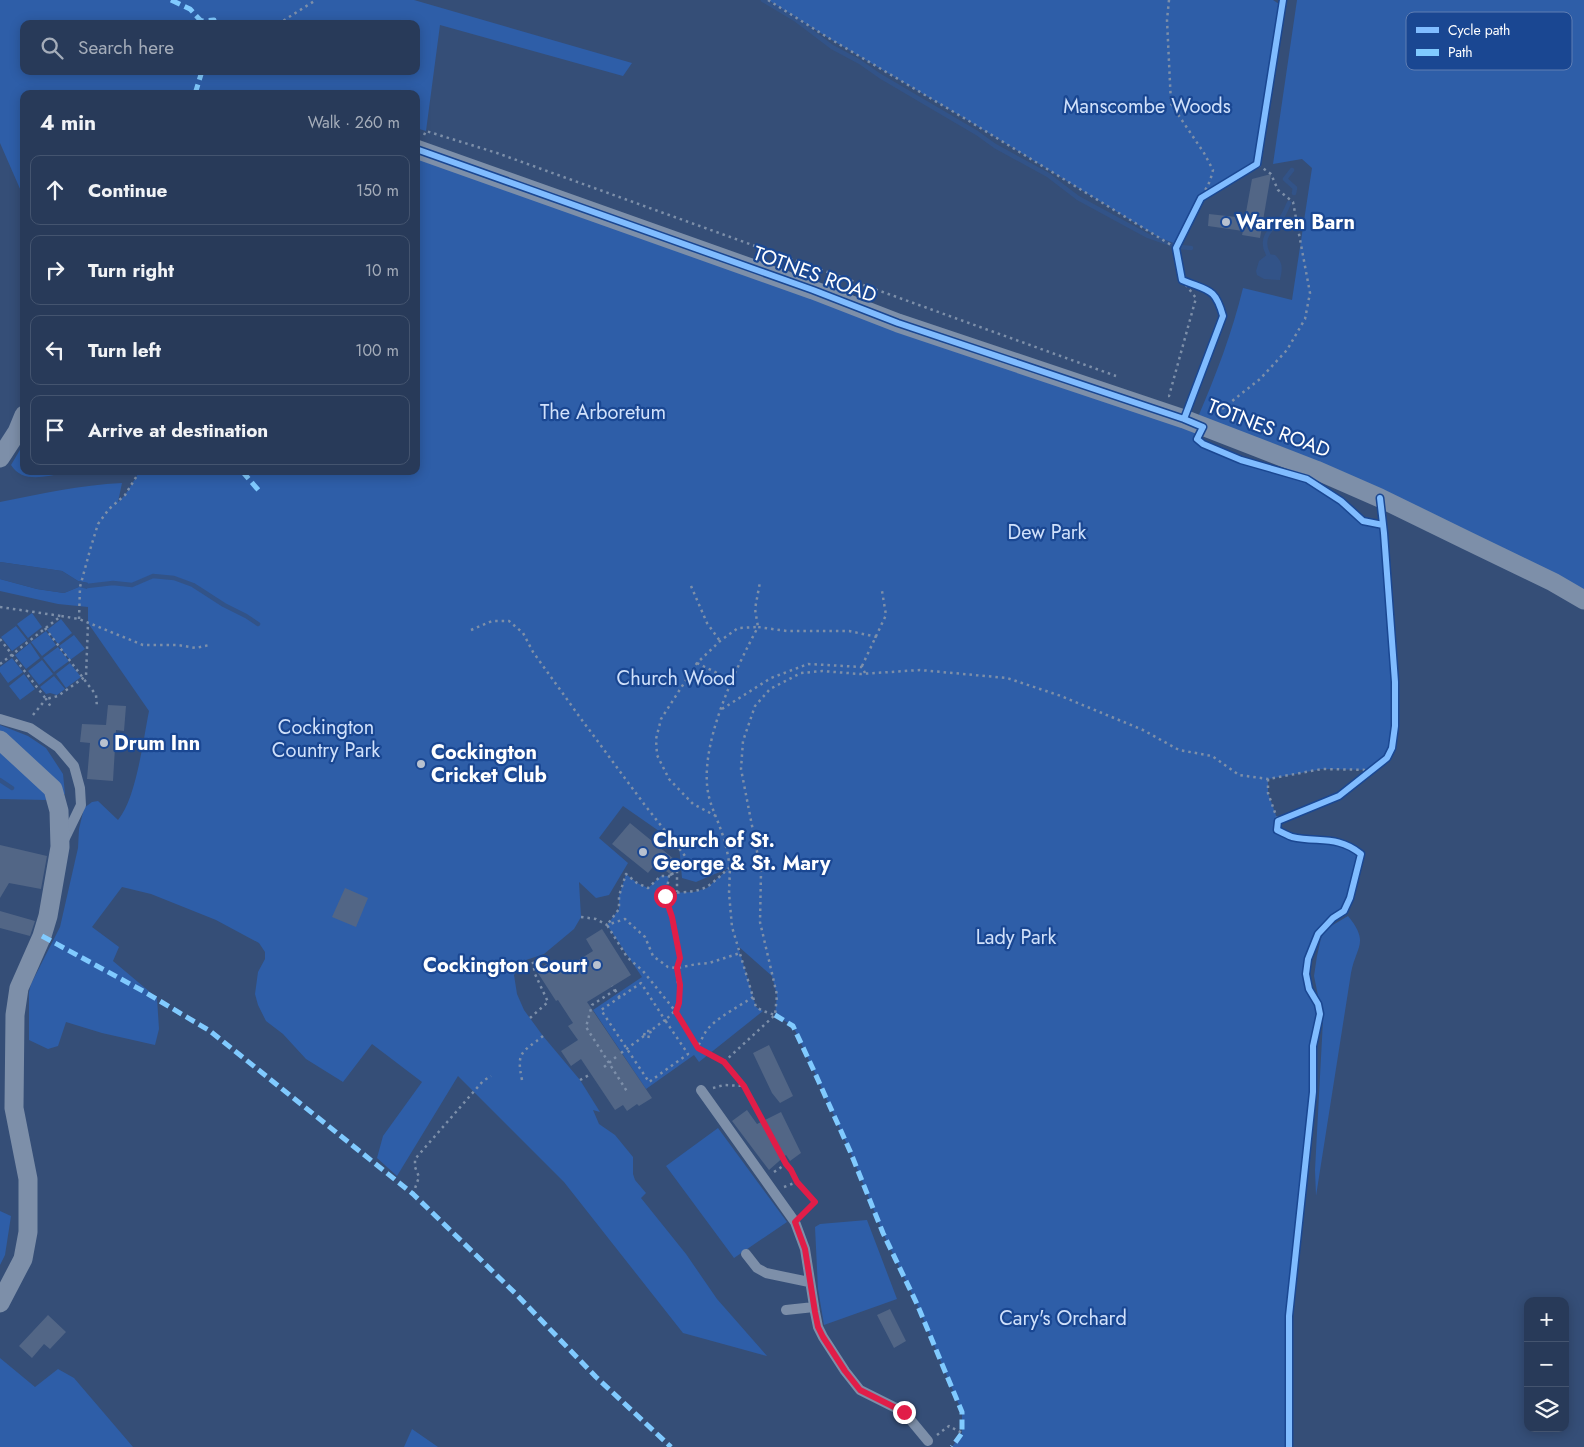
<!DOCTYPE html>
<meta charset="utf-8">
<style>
body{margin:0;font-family:Jost,sans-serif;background:#344562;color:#f1f3f6}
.controls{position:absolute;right:15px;bottom:15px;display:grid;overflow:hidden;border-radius:10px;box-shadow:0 2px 12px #0003}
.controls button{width:45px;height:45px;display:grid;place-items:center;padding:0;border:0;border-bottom:1px solid #44546f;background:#283a59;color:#f1f3f6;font:25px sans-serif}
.stop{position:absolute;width:15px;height:15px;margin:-11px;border:4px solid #e11d48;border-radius:50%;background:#fff}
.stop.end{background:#e11d48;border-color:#fff;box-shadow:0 1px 5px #0008}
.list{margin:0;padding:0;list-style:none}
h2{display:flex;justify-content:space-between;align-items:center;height:65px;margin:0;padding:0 20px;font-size:21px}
h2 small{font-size:16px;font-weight:400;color:#a5adba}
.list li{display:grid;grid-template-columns:32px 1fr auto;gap:15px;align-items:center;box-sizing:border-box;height:70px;margin:0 10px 10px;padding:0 10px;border:1px solid #44546f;border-radius:10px}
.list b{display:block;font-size:19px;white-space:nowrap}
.list em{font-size:16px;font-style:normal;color:#a5adba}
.icon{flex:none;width:28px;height:28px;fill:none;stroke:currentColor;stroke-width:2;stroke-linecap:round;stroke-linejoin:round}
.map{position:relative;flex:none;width:1584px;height:1447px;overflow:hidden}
.search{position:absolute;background:#283a59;box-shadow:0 2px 12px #0003;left:20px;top:20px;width:400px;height:55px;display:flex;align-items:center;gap:12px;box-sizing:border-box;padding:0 18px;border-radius:10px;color:#a5adba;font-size:19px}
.panel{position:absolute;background:#283a59;box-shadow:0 2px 12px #0003;left:20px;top:90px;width:400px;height:385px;border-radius:10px}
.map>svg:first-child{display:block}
.green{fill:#2e5ea8;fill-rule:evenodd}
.water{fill:#325388}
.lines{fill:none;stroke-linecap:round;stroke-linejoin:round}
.stream{stroke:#325388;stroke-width:4.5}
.building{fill:#526686}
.path{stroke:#7d8fa9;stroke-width:2.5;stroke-dasharray:2.5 4;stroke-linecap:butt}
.lane{stroke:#7d8fa9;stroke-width:10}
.street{stroke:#7d8fa9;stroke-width:19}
.quiet{stroke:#80caff;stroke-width:5;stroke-dasharray:10 5;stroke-linecap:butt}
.cycleway-casing{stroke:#1a4792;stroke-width:9}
.cycleway{stroke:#80bcff;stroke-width:6}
.route{stroke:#e11d48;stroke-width:6}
.poi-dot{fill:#b8c1cf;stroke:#1a4792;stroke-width:2}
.labels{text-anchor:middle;stroke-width:4.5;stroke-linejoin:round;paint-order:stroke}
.park-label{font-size:20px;fill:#d0e1fb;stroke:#1a4792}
.poi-label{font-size:20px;font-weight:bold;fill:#fff;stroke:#1a4792;text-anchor:start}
.street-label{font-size:20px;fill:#fff;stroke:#1a4792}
.key{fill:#1a4792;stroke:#5f7eb3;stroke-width:1}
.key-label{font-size:14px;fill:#fff}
</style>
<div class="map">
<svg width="1584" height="1447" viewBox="0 0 1584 1447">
<rect width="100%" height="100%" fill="#354e77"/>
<path class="green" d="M 0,0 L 414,0 L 632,63 L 623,76 L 440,25 L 426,131 L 416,128 L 416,94 L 24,94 L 24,198 L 0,143 ZM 24,24 L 416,24 L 416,71 L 24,71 Z
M 768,0 L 1273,0 L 1282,6 L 1257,164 L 1201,198 L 1176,248 L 969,121 L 827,37 Z
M 1297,0 L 1584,0 L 1584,594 L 1341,472 L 1280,446 L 1198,417 C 1216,375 1232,333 1243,288 L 1292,300 L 1312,168 L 1302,159 L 1273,164 Z
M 416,149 L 1203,427 L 1198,439 L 1203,444 L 1241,460 L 1307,479 L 1341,501 L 1363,521 L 1383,525 L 1395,682 L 1395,726 L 1392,748 L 1387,758 L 1371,770 L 1322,769 L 1268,779 L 1268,793 L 1278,821 L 1277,830 C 1282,832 1287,835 1292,837 C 1319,843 1337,835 1361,854 L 1350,898 L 1344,911 L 1333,918 L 1318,934 L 1308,959 L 1307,968 L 1311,992 L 1318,1004 L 1320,1014 L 1314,1041 L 1313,1092 L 1304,1196 L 1302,1196 L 1289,1316 L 1289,1447 L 952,1447 L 962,1433 L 962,1412 L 917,1304 L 883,1233 L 850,1151 L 814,1071 L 793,1026 L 775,1015 L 777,995 L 772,976 L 738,946 L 756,1007 L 763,1011 L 699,1062 L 694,1055 L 646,1089 L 593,1010 L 642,977 L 607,925 L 619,909 L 619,896 L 626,874 L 637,883 L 648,888 L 661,876 L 669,876 L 667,889 L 670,893 L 694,892 L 707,888 L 729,868 L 696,882 L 682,878 L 679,845 L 623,806 L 599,838 L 628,863 L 609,895 L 596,898 L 579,882 L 581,917 L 574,929 L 544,954 L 523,961 L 514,975 L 517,994 L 524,1010 L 543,1036 L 580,1080 L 600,1112 L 593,1110 L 599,1124 L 615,1135 L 633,1157 L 633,1174 L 635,1180 L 646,1193 L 641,1198 L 686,1254 L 717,1299 L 767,1356 L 683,1333 L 564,1182 L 458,1076 L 397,1176 L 377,1158 L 383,1136 L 422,1082 L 372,1044 L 343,1082 L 306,1059 L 283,1034 L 266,1021 L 258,1005 L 255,994 L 258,972 L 265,959 L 265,952 L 259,943 L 216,920 L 151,894 L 122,887 L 92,927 L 119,947 L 113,961 L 157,998 L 159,1029 L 155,1045 L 102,1033 L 66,1022 L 58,1046 L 48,1049 L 29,1040 L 29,992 L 31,984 L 60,927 L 78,848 L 79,829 L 84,808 L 92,802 L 98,801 L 118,820 C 136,799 143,741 149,711 L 88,623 L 88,607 L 58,604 L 0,591 L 0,579 L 37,589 L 64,593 L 88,583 L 78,581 L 62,571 L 0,562 L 0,502 C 40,494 80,485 122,483 L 118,502 L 125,495 L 138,474 L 167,473 L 169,471 L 416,471 Z
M 24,443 L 24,471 L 64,471 L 65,473 C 46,476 23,484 11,465 Z
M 32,613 L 42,627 L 28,638 L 17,624 Z
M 61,619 L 72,633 L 58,644 L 47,630 Z
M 16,626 L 27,640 L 12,651 L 1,637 Z
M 46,631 L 56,645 L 42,656 L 31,642 Z
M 74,635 L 85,649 L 70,660 L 59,646 Z
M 30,643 L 40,658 L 26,669 L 15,655 Z
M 58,647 L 69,661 L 54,672 L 43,658 Z
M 12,658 L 23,672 L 8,683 L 0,672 L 0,667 Z
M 42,660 L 53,674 L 39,685 L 28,671 Z
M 70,663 L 81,677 L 66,688 L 56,674 Z
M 24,674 L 35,689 L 20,700 L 9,686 Z
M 54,676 L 65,689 L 57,695 L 50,693 L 46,694 L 40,687 Z
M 0,725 L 28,736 L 46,748 L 63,774 L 65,794 L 47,800 L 0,799 Z
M 1348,916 C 1370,943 1356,946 1351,973 L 1316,1196 L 1315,1170 L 1323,1020 L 1314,976 L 1317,956 L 1321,938 L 1326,929 Z
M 718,1128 L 787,1222 L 734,1258 L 666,1166 Z
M 0,1211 L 11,1216 L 5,1255 L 0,1265 Z
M 867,1220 L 897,1299 L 824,1325 L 818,1289 L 815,1227 L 820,1224 Z
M 0,1358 L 35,1387 L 58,1369 L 74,1378 L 133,1447 L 0,1447 Z
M 412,1429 L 438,1447 L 404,1447 Z"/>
<path class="water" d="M 1268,254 L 1275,255 C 1284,263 1282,270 1280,280 L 1264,279 L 1257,275 L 1256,271 L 1259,261 Z
M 0,562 L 62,571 L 78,581 L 88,583 L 87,589 L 79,587 L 64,593 L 37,589 L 0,579 Z"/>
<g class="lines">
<path class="stream" d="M 763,0 L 795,19 L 832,47 L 860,62 L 880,76 L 977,133 L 995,146 L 1048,175 L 1078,198 L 1148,236 L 1179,247 L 1191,248
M 1292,170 L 1285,179 L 1295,188 L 1294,193
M 1268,254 C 1260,239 1269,231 1279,221 C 1284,216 1286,209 1289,203
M 87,586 L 113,583 L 132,585 L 153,576 L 174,578 L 193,585 L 224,605 L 246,616 L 258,624
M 0,780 L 12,788"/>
</g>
<path class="building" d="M 1271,174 L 1260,238 L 1242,235 L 1243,231 L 1208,226 L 1209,214 L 1245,218 L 1252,179 Z
M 108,705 L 126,706 L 124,731 L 116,730 L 113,781 L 87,779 L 90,743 L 80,742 L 82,724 L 106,725 Z
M 630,823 L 680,864 L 677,871 L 671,875 L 656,863 L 648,873 L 612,844 Z
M 0,845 L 47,856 L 41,889 L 9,883 L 0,898 Z
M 345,888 L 368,898 L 356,927 L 332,917 Z
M 0,911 L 35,921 L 30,936 L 0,928 Z
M 602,929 L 631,975 L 587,1002 L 652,1098 L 639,1106 L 637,1104 L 627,1111 L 623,1105 L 615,1110 L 581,1059 L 571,1066 L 561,1051 L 578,1040 L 568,1026 L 573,1023 L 558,1000 L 556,1001 L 536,970 L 552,961 L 559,972 L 593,951 L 586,939 Z
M 769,1045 L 793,1096 L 780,1103 L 772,1093 L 753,1053 Z
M 747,1110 L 757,1124 L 781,1112 L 801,1153 L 790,1161 L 786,1155 L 769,1170 L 732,1121 Z
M 890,1309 L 906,1341 L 894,1348 L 877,1315 Z
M 48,1315 L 66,1332 L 50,1349 L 44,1344 L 32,1358 L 19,1346 Z"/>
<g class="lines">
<path class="path" d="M 768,0 L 827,37 L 969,121 L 1176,248
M 1169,0 L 1167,20 L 1171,104 L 1204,153 L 1213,170 L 1210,181 L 1201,198
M 278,24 L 316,0
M 424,135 L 426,131 L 497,153 L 1116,376
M 1168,396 L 1169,396 L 1196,298 L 1182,280
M 1217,413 L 1260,379 L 1287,350 L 1305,319 L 1310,293 L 1293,202 L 1278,190 L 1271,174 L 1257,164
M 691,586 L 707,623 L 720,641
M 0,607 L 61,616
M 79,619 L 80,587 L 90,550 L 98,524 L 109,509 L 125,495 L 138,474
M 45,628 L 96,695 L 97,707
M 471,630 L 492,621 L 509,621 L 523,633 L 533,652 L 579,716 L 644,804 L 685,856 L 681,868 L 669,876 L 677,871 L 677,892
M 0,639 L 46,699 L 58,696 L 86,676 L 88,623
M 697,663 L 731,680
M 0,664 L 61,616 L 79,619 L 143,645 L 178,645 L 196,648 L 209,645
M 862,666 L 886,615 L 882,591
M 722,709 L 771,678 L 808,664 L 862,667 L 865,673
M 33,715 L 46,699 L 51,707
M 1268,779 L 1268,793 L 1278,821
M 716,816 L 693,804 L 669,779 L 657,755 L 656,739 L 661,719 L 697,663 L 720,641 L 738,628 L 758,627 L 755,609 L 760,582
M 730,867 C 728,856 726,844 722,833 C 718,821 712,809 709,797 C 697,748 735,670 758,627 L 787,631 L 849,631 L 877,637
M 581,917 L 596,919 L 607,925 L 625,919 L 645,937 L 653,956 L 668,967 L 677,968 L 697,964 L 709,963 L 740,953
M 615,990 L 620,998
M 753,997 C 740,1006 712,1020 705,1033 C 702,1038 700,1043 697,1048 L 676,1012 L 643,971 L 627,957 L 607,925 L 619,909 L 619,896 L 626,874 L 637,883 L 648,888 L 661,876 L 669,876 L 667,889 L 670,893 C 706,891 704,891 730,867 L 729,893 L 732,927 L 756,1007 L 763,1011 L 775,1015
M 530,1018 L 548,1002 L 535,974 L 532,958
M 650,1031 L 651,1034 L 650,1037 L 644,1036 L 645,1031 L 650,1031 L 665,1020 L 641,983 L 601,1010 L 649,1082 L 688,1054 L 665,1020 C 684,1005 679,997 677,975 C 676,968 680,963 680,957 C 680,944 673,920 669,907 C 667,900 665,896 667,889
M 697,1048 L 724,1062 L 744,1086 L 786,1164 L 791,1169 L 797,1182 L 815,1202 L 805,1213
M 621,1053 L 644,1036
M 616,1057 L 609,1063 L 628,1093
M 724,1062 L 775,1015 L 777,995 L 760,922 L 761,872 L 741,769 L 743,741 L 755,706 L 770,689 L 801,673 L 822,671 L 860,674 L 920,670 L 1007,678 L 1061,696 L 1143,730 L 1179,750 L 1212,756 L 1239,775 L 1268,779 L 1322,769 L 1371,770
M 604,1067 L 609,1063 L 586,1027 L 592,1005 L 615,990 L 612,986
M 522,1080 C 516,1051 522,1053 543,1036
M 580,1080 L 591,1074
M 713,1088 L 724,1085 L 744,1086
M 774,1172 L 786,1164
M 784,1187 L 797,1182
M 413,1194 L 419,1177 L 415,1167 L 415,1159 L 483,1081 L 491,1076
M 937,1435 L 949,1426 L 962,1433"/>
<path class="lane" d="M 0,719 L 30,728 L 58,747 L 74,766 L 80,788 L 81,805 L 64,840
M 701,1090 L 795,1222 L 805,1249 L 815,1312 L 818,1327 L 823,1337 L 845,1371 L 860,1390 L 904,1412 L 928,1441
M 746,1254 L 757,1268 L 766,1273 L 809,1282
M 786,1310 L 814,1307"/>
<path class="street" d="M 416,149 L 813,290 L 898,323 L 1184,419 L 1316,470 L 1380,498 L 1466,540 L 1553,582 L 1584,600
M 0,458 L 17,432 L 24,415
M 0,740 L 53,789 L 59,811 L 60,847 L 48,916 L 42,936 L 19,988 L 15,1015 L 14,1108 L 28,1179 L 28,1232 L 23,1259 L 0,1303"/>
<path class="quiet" d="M 171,0 L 190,9 L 201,21 L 214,20 L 213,24
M 195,94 L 202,71
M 242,471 L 260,492
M 167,473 L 169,471
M 42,936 L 143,991 L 210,1031 L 413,1194 L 515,1293 L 596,1377 L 671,1447
M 775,1015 L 793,1026 L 814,1071 L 850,1151 L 883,1233 L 917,1304 L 962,1412 L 962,1433 L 952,1447"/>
<g class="cycleway-casing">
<path id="cycleway" d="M 416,149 L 813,290 L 898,323 L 1184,419 L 1203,427 L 1197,439 L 1203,444 L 1241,460 L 1307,479 L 1341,501 L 1363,521 L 1383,525
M 1184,419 L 1223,316 C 1215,287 1208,291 1182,280 L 1176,248 L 1201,198 L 1257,164 L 1283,0
M 1289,1447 L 1289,1316 L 1313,1092 L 1313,1046 L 1320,1014 L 1318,1004 L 1309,989 L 1306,974 L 1308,959 L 1318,934 L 1333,918 L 1344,911 L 1350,898 L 1361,854 C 1337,835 1319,843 1292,837 C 1287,835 1281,832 1277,830 L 1278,821 L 1339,796 L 1387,758 L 1392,748 L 1395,726 L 1395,682 L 1384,533 L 1380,498"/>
</g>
<use href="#cycleway" class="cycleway"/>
</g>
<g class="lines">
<path class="route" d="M 665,896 L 672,917 L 680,958 L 677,968 L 680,985 L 679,1003 L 676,1012 L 698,1048 L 724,1062 L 744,1086 L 786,1164 L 791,1170 L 797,1182 L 815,1202 L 795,1222 L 805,1249 L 815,1312 L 818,1327 L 823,1337 L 845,1371 L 860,1390 L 904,1412"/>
</g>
<g class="poi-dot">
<circle cx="1226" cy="222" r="5"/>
<circle cx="104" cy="743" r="5"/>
<circle cx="421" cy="764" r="5"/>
<circle cx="643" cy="852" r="5"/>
<circle cx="597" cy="965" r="5"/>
</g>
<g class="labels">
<g class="park-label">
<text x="1147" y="113">Manscombe Woods</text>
<text x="603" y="419">The Arboretum</text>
<text x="1047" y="539">Dew Park</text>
<text x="676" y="685">Church Wood</text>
<text x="326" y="734">Cockington<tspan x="326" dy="23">Country Park</tspan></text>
<text x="1016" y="944">Lady Park</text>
<text x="1063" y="1325">Cary's Orchard</text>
</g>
<g class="poi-label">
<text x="1236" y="229">Warren Barn</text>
<text x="114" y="750">Drum Inn</text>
<text x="431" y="759">Cockington<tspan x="431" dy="23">Cricket Club</tspan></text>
<text x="653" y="847">Church of St.<tspan x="653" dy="23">George &amp; St. Mary</tspan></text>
<text x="587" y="972" text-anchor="end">Cockington Court</text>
</g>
<g class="street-label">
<text transform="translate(815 274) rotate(20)" y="7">TOTNES ROAD</text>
<text transform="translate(1269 428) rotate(21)" y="7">TOTNES ROAD</text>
</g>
</g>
<rect x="1406" y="12" width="166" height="58" rx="8" class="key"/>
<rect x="1416" y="27" width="23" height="6" fill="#80bcff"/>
<rect x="1416" y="49" width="23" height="7" fill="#80caff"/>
<g class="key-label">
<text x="1448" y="35">Cycle path</text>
<text x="1448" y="57">Path</text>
</g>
</svg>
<div class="controls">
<button>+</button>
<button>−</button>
<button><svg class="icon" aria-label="layers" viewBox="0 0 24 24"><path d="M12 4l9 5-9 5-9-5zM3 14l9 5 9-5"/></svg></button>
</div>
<div class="stop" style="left:665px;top:896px"></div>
<div class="stop end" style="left:904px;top:1412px"></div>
<div class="search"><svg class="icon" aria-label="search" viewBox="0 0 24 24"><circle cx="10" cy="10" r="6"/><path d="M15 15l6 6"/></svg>Search here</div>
<section class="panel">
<h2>4 min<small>Walk · 260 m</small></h2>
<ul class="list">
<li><svg class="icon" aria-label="ahead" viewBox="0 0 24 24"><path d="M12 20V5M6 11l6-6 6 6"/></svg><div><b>Continue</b></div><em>150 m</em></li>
<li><svg class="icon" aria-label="right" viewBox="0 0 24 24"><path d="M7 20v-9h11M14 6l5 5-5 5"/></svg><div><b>Turn right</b></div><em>10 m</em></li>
<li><svg class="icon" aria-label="left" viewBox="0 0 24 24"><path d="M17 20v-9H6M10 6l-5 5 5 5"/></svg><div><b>Turn left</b></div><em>100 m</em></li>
<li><svg class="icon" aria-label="arrive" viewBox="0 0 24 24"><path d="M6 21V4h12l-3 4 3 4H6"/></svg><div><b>Arrive at destination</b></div></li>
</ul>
</section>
</div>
